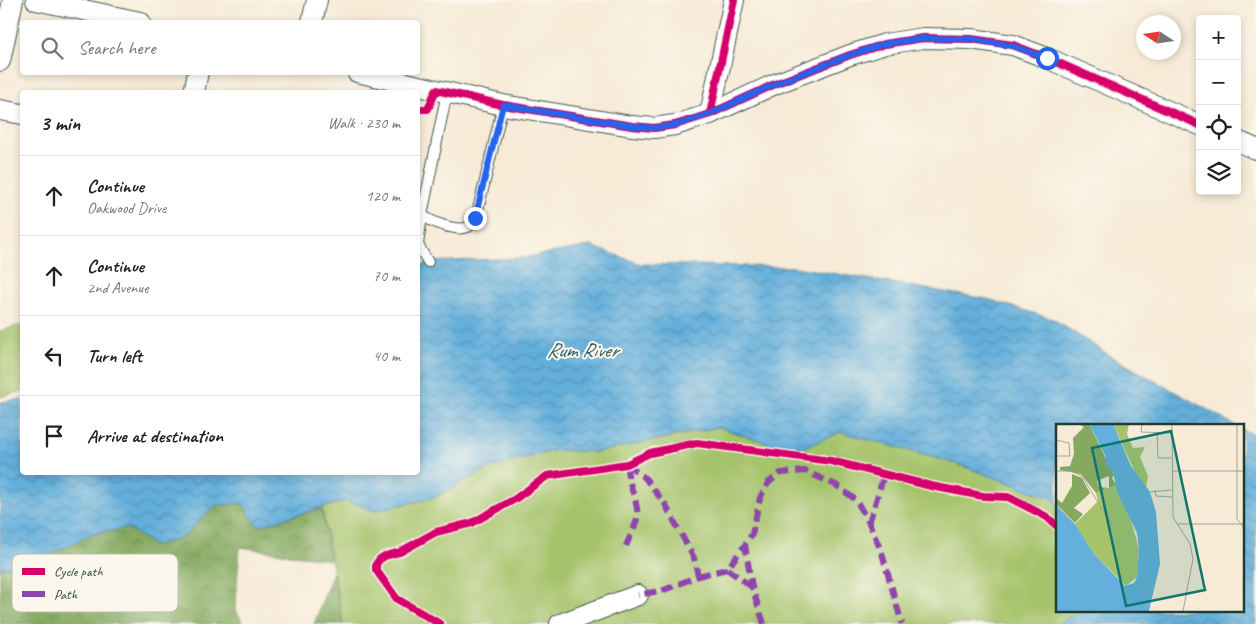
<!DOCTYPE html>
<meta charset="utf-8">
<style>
body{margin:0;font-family:Caveat,sans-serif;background:#f6f6f6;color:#202124}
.controls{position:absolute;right:15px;top:15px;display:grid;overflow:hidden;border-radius:5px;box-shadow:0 2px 8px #0003}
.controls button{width:45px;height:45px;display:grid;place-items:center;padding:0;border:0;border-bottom:1px solid #e0e0e0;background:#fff;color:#202124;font:25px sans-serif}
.compass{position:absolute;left:1136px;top:15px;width:45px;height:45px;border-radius:50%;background:#fff;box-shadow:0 2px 8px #0003;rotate:282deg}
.stop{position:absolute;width:15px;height:15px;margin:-11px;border:4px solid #2563eb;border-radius:50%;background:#fff}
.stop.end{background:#2563eb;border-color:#fff;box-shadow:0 1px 5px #0008}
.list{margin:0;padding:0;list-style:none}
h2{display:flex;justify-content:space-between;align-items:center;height:65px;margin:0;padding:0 20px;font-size:21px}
h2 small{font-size:16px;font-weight:400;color:#757577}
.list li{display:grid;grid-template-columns:32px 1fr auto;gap:15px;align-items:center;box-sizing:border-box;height:80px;padding:0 20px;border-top:1px solid #e0e0e0}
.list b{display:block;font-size:19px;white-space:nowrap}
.list p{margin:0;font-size:16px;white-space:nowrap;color:#757577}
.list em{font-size:16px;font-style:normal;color:#757577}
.icon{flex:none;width:28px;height:28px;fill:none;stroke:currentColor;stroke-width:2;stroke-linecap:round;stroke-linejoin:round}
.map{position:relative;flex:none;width:1256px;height:624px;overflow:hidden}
.search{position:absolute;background:#fff;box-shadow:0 2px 8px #0003;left:20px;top:20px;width:400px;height:55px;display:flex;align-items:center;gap:12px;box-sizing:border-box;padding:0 18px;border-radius:5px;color:#757577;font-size:19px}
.panel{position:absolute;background:#fff;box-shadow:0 2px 8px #0003;left:20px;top:90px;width:400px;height:385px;border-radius:5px}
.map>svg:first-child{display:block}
.green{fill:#a5c36b;stroke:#628050}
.forest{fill:url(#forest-crowns);stroke:#52734a}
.water{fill:url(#water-waves);stroke:#427688}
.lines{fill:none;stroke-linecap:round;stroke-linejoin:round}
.service-casing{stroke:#3f574c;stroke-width:12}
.minor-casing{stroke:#3f574c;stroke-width:22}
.service{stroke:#fff;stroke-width:10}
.minor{stroke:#fff;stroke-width:20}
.quiet{stroke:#8e44ad;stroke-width:6;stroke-dasharray:12 6;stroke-linecap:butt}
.cycleway-casing{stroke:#fbf7ec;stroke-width:11}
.cycleway{stroke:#d6006c;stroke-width:8}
.route{stroke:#2563eb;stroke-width:6}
.labels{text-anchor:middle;stroke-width:4;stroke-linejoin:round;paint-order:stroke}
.water-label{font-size:21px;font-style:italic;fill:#345f66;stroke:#fbf7ec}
.inset-road{fill:none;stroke:#a1a595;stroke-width:1}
.view{fill:#0f766e;fill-opacity:0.15;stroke:#0f766e;stroke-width:2.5}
.inset-edge{fill:none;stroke:#1f3d34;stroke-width:2.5}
.key{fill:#fbf7ec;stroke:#b9bfb5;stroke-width:1}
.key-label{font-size:14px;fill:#1f3d34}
</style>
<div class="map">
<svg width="1256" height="624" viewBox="0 0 1256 624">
<defs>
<pattern id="forest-crowns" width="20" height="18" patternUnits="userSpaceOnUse" patternTransform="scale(1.25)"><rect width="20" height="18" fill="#84a95f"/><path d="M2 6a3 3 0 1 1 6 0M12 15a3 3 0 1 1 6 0" fill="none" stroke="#6b8b4f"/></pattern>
<pattern id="water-waves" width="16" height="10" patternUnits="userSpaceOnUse" patternTransform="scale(1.25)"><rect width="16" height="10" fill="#64afdc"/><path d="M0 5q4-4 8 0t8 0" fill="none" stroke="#5290b3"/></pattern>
</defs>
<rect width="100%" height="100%" fill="#fbf7ec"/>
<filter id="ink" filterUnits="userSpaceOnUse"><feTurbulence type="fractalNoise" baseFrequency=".02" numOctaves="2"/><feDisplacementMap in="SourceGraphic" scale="10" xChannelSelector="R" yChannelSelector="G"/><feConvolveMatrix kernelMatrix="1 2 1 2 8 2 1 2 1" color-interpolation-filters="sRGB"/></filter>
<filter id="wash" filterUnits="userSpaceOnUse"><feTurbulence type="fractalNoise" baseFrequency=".0096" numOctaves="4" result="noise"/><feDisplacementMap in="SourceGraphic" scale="20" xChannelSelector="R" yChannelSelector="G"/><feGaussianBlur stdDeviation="1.12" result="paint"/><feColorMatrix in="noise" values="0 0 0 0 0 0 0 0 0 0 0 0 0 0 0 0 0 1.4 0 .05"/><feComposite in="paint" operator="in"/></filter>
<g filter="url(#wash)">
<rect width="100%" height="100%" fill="#f7ead6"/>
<path class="green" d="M 22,325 L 22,391 L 0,397 L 0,331 Z
M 719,427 L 782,448 L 805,447 L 841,432 L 957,464 L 1051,498 L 1057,503 L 1057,610 L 1080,610 L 1059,624 L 343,624 L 322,508 L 346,501 L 374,511 L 433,498 L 492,467 L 556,450 L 598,452 Z"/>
<path class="forest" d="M 242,503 L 259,526 L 322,508 L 330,560 L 240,547 L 235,609 L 244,624 L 0,624 L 0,568 L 41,559 L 92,534 L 128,528 L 155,546 L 183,537 L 215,506 Z
M 333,572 L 343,624 L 314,624 Z"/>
<path class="water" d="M 591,246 L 641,264 L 795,267 L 987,299 L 1053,319 L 1112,357 L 1235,425 L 1057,425 L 1057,503 L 1051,498 L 957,464 L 841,432 L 805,447 L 782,448 L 718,427 L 598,452 L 556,450 L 492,467 L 433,498 L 374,511 L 346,501 L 258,526 L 242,503 L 215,506 L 183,537 L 155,546 L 128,528 L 92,534 L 41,559 L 0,568 L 0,402 L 22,399 L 22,472 L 418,472 L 418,268 L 428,262 L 521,258 Z
M 1242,429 L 1256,436 L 1256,624 L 1059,624 L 1080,610 L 1242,610 Z"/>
</g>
<g filter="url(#ink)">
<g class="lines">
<g class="service-casing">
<path id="service" d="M 422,215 C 431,222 456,232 468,227 C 473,224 475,219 477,214 L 503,105
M 418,245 L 422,215 L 447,92
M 418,245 L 428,262"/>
</g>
<g class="minor-casing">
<path id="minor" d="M 36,0 L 140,22
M 312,22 L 317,0
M 0,61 L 13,0
M 357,72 L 503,105 L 632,126 L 654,128 L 675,125 L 710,114 L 775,84 L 850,55 L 885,44 L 923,38 L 971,39 L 1013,45 L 1047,58 L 1200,125
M 194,92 L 198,72
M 0,110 L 22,114
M 710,114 L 734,0
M 1237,141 L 1256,149
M 560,624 L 638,595"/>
</g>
<use href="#service" class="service"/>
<use href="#minor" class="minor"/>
<path class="quiet" d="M 627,464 L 645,478 L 665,504 L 694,558 L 698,576 L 664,590 L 638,595
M 869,523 L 884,475
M 626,546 C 629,538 635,528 637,519 C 640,502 626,483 627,464
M 727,569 L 752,587
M 698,576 L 727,569 L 745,545
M 764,624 L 752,587 L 745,545 L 752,534 L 760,498 L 768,483 L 781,473 L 805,471 L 836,485 L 856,500 L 869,523 L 882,553 L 902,624"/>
<g class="cycleway-casing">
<path id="cycleway" d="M 418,109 L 428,109 L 436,90 L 503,105 L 632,126 L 654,128 L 675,125 L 710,114 L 775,84 L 850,55 L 885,44 L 923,38 L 971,39 L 1013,45 L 1047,58 L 1200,125
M 710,114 L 734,0
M 440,624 L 397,599 L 376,570 L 376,564 L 380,559 L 385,556 L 400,552 L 436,532 L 472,523 L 515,499 L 547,476 L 627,464 L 650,453 L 697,443 L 831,461 L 931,486 L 983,496 L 1008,497 L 1047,517 L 1057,526"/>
</g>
<use href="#cycleway" class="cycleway"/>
</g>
</g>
<g class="lines" filter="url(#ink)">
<path class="route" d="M 475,218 L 503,105 L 632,126 L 654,128 L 676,125 L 710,114 L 775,84 L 850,55 L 884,44 L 923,38 L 971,39 L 1013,46 L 1047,58"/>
</g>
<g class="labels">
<g class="water-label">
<text x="582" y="357">Rum River</text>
</g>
</g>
<g transform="translate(1056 424)">
<rect width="188" height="188" fill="#f7ead6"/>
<path d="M 57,0 L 73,0 L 71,10 L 77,24 L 89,23 L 84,33 L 92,52 L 90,63 L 79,48 ZM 60,61 L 73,89 L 83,125 L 81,153 L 70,162 L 38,130 L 19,100 L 42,77 L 40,69 Z" fill="#a5c36b"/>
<path d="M 23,0 L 33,0 L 58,51 L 56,54 L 60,61 L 53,64 L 53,52 L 41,57 L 43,63 L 52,64 L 40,69 L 25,50 L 4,46 L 4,43 L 14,42 L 18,30 L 17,14 L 28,3 ZM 16,50 L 26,54 L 34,69 L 18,84 L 27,90 L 19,99 L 0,80 L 0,74 L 6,79 L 16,62 Z" fill="#84a95f"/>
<path d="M 33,0 L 57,0 L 75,42 L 94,68 L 100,88 L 104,140 L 93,187 L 0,187 L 0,81 L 19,100 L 38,130 L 69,162 L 78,159 L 81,153 L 83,125 L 81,109 L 61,68 L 57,48 L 50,41 L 50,33 Z" fill="#64afdc"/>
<path class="inset-road" d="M 86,0 L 85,8 L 116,9M 116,0 L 117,93 L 134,120 L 137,135 L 127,187M 181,0 L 181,95 L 188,104M 101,8 L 102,34 L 116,34M 0,16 L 13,19 L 14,32 L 0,32M 0,47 L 15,47 L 26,52 L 57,103M 116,47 L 188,47M 99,66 L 100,72 L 116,73M 94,68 L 116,66M 121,100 L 188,100"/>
<path class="view" d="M 115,7 L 149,166 L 70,182 L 36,24 Z"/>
<rect width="188" height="188" class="inset-edge"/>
</g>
<rect x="12" y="554" width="166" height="58" rx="8" class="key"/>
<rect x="22" y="568" width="23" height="7" fill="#d6006c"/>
<rect x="22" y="591" width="23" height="6" fill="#8e44ad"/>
<g class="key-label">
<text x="54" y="576">Cycle path</text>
<text x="54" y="599">Path</text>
</g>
</svg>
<div class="controls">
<button>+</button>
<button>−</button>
<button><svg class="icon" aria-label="locate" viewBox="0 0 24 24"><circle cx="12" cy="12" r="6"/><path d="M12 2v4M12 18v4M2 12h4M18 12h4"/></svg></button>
<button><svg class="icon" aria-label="layers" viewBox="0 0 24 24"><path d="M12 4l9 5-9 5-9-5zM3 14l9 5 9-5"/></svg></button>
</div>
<svg class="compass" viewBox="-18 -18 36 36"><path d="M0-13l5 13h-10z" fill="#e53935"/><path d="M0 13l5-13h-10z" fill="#757577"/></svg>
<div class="stop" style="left:1047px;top:58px"></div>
<div class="stop end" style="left:475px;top:218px"></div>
<div class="search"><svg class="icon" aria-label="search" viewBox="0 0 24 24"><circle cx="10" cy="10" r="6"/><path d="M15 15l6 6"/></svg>Search here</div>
<section class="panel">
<h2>3 min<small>Walk · 230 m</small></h2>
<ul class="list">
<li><svg class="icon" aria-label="ahead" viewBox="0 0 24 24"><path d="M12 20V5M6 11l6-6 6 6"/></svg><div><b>Continue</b><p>Oakwood Drive</p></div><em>120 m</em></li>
<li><svg class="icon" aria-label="ahead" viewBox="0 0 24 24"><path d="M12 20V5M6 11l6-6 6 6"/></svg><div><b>Continue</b><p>2nd Avenue</p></div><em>70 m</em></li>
<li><svg class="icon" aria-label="left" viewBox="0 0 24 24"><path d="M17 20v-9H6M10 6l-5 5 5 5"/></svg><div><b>Turn left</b></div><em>40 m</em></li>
<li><svg class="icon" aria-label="arrive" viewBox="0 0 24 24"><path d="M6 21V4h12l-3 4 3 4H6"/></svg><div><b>Arrive at destination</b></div></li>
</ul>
</section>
</div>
